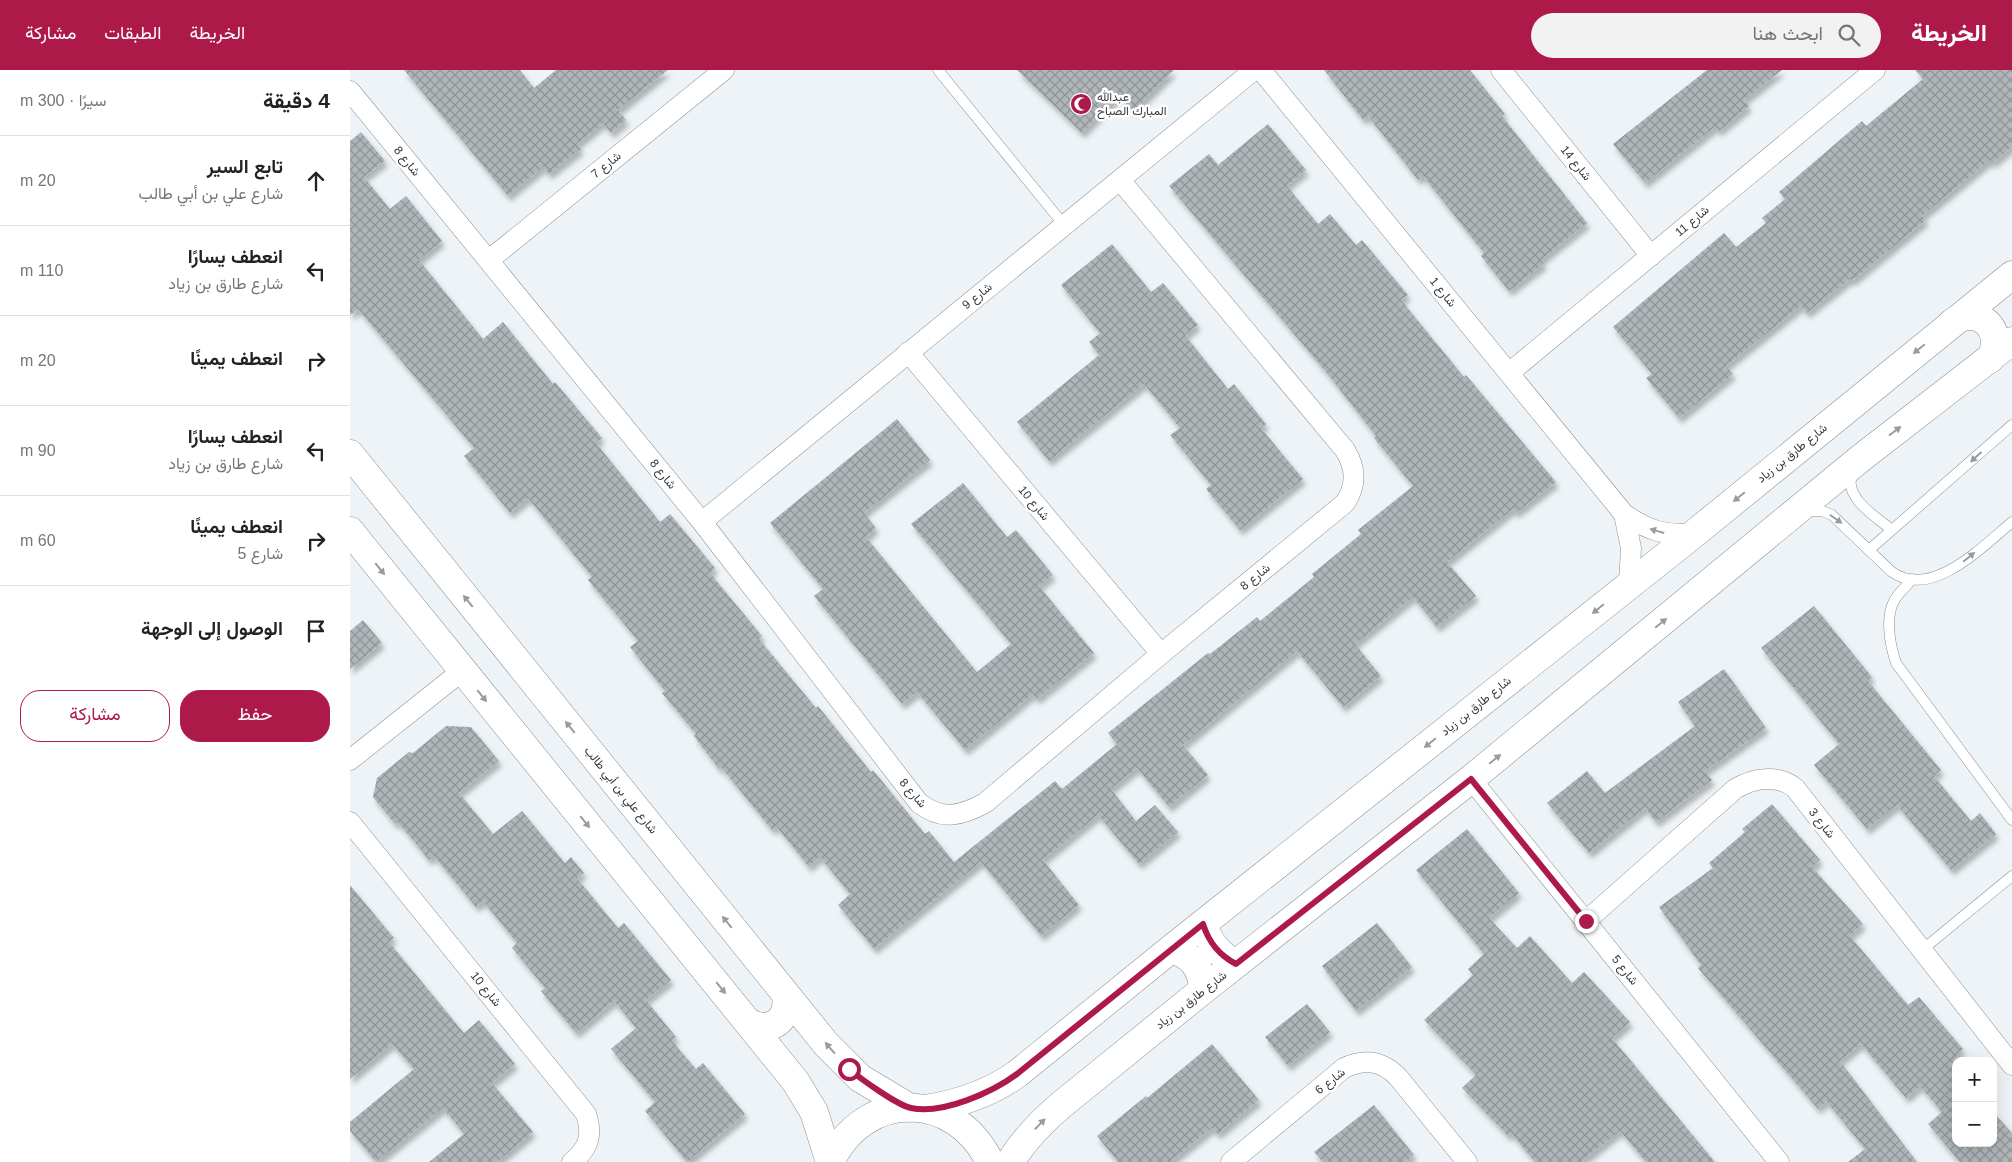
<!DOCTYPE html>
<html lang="ar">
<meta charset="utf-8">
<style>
body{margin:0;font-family:Arial,Vazirmatn,sans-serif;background:#f2f2f2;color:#222;direction:rtl}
.controls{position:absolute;right:15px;bottom:15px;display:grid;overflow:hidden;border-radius:10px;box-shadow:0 5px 20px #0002}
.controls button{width:45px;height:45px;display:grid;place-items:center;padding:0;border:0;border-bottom:1px solid #e0e0e0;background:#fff;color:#222;font:25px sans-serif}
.stop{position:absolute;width:15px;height:15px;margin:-11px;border:4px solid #ad1a49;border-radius:50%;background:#fff}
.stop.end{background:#ad1a49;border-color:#fff;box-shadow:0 1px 5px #0008}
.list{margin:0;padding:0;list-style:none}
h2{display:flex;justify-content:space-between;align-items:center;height:65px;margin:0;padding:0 20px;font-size:21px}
h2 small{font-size:16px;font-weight:400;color:#767676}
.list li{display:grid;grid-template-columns:32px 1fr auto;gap:15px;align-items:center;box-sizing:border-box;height:90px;padding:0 20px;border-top:1px solid #e0e0e0}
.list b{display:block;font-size:19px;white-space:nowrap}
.list p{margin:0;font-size:16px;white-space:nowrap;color:#767676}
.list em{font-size:16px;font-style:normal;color:#767676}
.actions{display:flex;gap:10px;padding:15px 20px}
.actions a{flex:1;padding:11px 0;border:1px solid #ad1a49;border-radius:20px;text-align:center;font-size:18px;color:#ad1a49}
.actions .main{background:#ad1a49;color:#fff}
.icon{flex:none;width:28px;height:28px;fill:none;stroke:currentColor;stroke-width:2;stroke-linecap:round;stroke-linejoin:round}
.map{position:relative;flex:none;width:1662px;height:1092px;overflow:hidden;direction:ltr}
header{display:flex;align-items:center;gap:30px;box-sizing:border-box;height:70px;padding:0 25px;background:#ad1a49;color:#fff}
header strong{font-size:24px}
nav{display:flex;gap:28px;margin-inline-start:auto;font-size:18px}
.search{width:350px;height:45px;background:#f2f2f2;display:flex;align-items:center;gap:12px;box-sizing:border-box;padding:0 18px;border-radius:28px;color:#767676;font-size:19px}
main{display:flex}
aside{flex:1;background:#fff}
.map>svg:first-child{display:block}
.building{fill:url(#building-cross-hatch);filter:url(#shadow)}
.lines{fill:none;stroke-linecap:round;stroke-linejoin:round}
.lane-casing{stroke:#8b9093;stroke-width:11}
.street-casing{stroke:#8b9093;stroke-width:21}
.secondary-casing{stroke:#8b9093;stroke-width:29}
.lane{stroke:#fff;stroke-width:10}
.street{stroke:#fff;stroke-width:20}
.secondary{stroke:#fff;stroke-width:28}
.oneway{fill:#9a9b9c}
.route{stroke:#ad1a49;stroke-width:6}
.labels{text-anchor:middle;stroke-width:5;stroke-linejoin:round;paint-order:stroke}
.poi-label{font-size:12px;fill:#353739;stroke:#fff;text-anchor:start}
.street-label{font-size:12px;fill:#353739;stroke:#fff}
</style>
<header>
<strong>الخريطة</strong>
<div class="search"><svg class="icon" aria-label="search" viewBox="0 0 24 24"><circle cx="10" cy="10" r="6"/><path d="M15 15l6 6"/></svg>ابحث هنا</div>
<nav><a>الخريطة</a><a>الطبقات</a><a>مشاركة</a></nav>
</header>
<main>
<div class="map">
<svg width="1662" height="1092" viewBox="0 0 1662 1092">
<defs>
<pattern id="building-cross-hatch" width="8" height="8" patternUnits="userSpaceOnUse" patternTransform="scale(1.25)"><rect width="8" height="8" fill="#afb5b8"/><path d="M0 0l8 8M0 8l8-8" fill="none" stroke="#8f9497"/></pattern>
<filter id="shadow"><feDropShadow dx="3" dy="5.5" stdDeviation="2.5" flood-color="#0004"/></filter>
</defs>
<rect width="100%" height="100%" fill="#edf3f6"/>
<path class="building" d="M 54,0 L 170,0 L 184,18 L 206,0 L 318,0 L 268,40 L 276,50 L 261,63 L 253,53 L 227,74 L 231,79 L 199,104 L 193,97 L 158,126 Z
M 667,0 L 824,0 L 783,41 L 768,26 L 732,63 Z
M 974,0 L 1120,0 L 1155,44 L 1152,46 L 1237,153 L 1191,190 L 1194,194 L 1159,221 L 1131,186 L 1134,183 L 1073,106 L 1068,110 L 1018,46 L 1013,50 Z
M 1357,0 L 1432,0 L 1394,30 L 1399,36 L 1369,61 L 1365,57 L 1295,113 L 1263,74 Z
M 1565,0 L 1662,0 L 1662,77 L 1643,93 L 1640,90 L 1572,146 L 1576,150 L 1502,211 L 1500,209 L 1457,243 L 1451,236 L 1376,296 L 1383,304 L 1329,348 L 1296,308 L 1302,304 L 1263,257 L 1374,163 L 1386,177 L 1416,153 L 1412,148 L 1435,129 L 1429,122 L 1512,51 L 1516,56 L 1573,9 Z
M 918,54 L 956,100 L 937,116 L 968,154 L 980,144 L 1006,175 L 1012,170 L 1058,225 L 1051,230 L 1114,307 L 1116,305 L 1206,412 L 1166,443 L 1163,439 L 1097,492 L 1126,526 L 1087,557 L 1063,527 L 1005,574 L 1031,606 L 993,637 L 947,581 L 833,675 L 858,705 L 819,737 L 787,698 L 761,719 L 786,751 L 805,735 L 828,762 L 789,794 L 748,745 L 693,790 L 729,835 L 691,866 L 631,792 L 524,879 L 488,835 L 500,824 L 470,787 L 459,797 L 426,756 L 422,760 L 371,697 L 369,699 L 344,666 L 346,664 L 312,623 L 315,621 L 280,577 L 288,571 L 238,510 L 242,507 L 178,428 L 160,443 L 114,386 L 124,378 L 8,239 L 0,245 L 0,71 L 11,62 L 35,91 L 14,107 L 40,139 L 56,126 L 92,171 L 69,190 L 133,269 L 153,252 L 203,314 L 205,312 L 252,368 L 246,373 L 310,452 L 320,444 L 365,498 L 360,503 L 412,566 L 409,569 L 466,638 L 468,636 L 521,702 L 523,700 L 575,764 L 579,761 L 604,792 L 705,711 L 712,719 L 767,674 L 758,663 L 858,583 L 860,584 L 907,547 L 910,551 L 964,507 L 962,504 L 1011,464 L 1008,460 L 1063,416 L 1024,368 L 1026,366 L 976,302 L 819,116 L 859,84 L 868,95 Z
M 762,174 L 801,222 L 813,213 L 848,255 L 835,265 L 878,319 L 884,314 L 916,354 L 911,358 L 953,409 L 890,460 L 856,419 L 861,415 L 820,365 L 830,358 L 794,314 L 699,391 L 667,352 L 749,285 L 739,272 L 750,263 L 711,215 Z
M 547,349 L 580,390 L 514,443 L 526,458 L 516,467 L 627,602 L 661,574 L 561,454 L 613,413 L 657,467 L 666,460 L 703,505 L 689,516 L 744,583 L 687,629 L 683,624 L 615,680 L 567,622 L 552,634 L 464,526 L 473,519 L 420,453 Z
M 1464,536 L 1522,607 L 1518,611 L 1591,700 L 1584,706 L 1621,751 L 1630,743 L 1646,764 L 1601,800 L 1547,735 L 1517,759 L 1464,695 L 1489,674 L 1411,578 Z
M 13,550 L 32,573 L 0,599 L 0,561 Z
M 1374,599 L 1416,658 L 1355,701 L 1362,710 L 1306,752 L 1295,738 L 1239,783 L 1197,733 L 1237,701 L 1255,723 L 1345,656 L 1328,632 Z
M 96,656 L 121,657 L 149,691 L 109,723 L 143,764 L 172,741 L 215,793 L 221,787 L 234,803 L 227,808 L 268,858 L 274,853 L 321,910 L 296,930 L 326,967 L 322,971 L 346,999 L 353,993 L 395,1044 L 337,1092 L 295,1041 L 305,1032 L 261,979 L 286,958 L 264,931 L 226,963 L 191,921 L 195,918 L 162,878 L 167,873 L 133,831 L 126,837 L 84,786 L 79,790 L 48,752 L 45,754 L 23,727 L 27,708 L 59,682 L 63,683 Z
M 1422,734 L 1470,790 L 1462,797 L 1513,854 L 1500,866 L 1558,935 L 1569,927 L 1613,979 L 1606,985 L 1606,1073 L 1643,1073 L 1643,1042 L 1662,1063 L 1662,1092 L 1610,1092 L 1578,1054 L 1592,1042 L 1570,1016 L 1556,1028 L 1511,974 L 1490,991 L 1567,1092 L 1498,1092 L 1515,1079 L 1476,1031 L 1468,1039 L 1348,898 L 1351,895 L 1309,837 L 1363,798 L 1359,793 L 1395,762 L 1392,759 Z
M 1117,759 L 1169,823 L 1139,848 L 1167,878 L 1180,866 L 1222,913 L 1234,902 L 1280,952 L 1262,968 L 1365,1092 L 1296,1092 L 1270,1061 L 1231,1092 L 1185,1092 L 1161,1063 L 1158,1066 L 1112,1018 L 1126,1005 L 1074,950 L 1123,905 L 1118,899 L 1134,884 L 1066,800 Z
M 0,815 L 44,868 L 39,872 L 114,963 L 129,950 L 165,994 L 142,1013 L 183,1062 L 147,1092 L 79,1092 L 114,1064 L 93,1038 L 26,1092 L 0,1061 L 0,1052 L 64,999 L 42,974 L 0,1009 Z
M 1027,853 L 1062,897 L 1006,941 L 972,896 Z
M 957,934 L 980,962 L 938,996 L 915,967 Z
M 862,974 L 909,1030 L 868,1064 L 862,1058 L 820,1092 L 768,1092 L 747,1066 L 796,1026 L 797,1028 Z
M 1024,1035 L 1064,1085 L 1055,1092 L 973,1092 L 964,1082 Z"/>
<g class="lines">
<g class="lane-casing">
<path id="lane" d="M 588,0 L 714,155
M 1503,402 C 1491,426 1526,447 1542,460
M 1455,441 L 1472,441 L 1482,445 L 1542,502 C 1582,530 1633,476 1662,452
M 1519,480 L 1662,355
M 1562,509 C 1557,516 1548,523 1544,531 C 1535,548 1540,575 1546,593 L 1662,750
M 1572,880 L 1662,806"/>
</g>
<g class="street-casing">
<path id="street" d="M 911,0 L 1274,444 C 1299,461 1315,466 1345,463
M 1151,0 L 1301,186
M 0,21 L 352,452 L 569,733 C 592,751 611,746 635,733 L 811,584 L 995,433 C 1007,415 1006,398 995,380 L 770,110
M 139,190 L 374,0
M 558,282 L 811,584
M 1159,303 L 1525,0
M 1274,444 L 1281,478 L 1279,514
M 352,452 L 904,0
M 0,690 L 112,601
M 1121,709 L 1429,1092
M 0,752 L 236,1044 C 243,1065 239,1078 222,1092
M 1236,851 L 1385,719 C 1403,708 1428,704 1445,718 L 1662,995
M 881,1092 L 994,998 C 1015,988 1032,991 1048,1007 L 1117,1092"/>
</g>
<g class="secondary-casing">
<path id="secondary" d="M 1602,253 C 1628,233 1657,261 1640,289
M 0,384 L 476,974 L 510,1008 L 560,1038
M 0,461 L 446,1012 L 464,1042 L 480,1092
M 853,854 C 859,873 869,885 886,894
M 821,879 C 842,885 852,898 853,920
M 398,952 C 420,965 440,950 436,925
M 575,1039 C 608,1034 639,1024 667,1004 L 821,879 L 1345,463 L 1662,205
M 480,1092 C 515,1019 605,1020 640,1092
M 660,1092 C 674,1070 691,1052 711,1035 L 853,920 L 1121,709 L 1511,388 L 1662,271"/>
</g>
<use href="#lane" class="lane"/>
<use href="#street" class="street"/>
<use href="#secondary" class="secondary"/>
</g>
<defs><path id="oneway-solid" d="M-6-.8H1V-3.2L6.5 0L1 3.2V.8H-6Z" transform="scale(1.25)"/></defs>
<g class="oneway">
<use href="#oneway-solid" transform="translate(1569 279) rotate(141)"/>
<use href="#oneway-solid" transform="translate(1545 361) rotate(-37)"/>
<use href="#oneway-solid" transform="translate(1626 387) rotate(138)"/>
<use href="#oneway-solid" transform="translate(1389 427) rotate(141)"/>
<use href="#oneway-solid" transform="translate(1486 449) rotate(35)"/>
<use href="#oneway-solid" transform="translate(1307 461) rotate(-164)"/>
<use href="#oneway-solid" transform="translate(1619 487) rotate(-39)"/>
<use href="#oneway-solid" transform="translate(30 499) rotate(51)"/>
<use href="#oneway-solid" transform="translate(118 531) rotate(-129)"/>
<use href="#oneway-solid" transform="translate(1248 539) rotate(141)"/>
<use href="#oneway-solid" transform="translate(1311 553) rotate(-39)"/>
<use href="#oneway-solid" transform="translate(132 626) rotate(51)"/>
<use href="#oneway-solid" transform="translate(220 657) rotate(-129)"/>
<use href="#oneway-solid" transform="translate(1080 673) rotate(141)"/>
<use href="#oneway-solid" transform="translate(1145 689) rotate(-39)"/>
<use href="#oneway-solid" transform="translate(235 752) rotate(51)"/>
<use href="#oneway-solid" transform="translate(377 852) rotate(-129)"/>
<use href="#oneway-solid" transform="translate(371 918) rotate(51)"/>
<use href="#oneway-solid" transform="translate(480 978) rotate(-131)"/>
<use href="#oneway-solid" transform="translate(690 1054) rotate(-46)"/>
</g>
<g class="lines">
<path class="route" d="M 499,999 C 511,1009 547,1035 561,1038 C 592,1045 643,1022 667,1004 L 853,854 C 859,873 869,885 886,894 L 1121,709 L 1236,851"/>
</g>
<defs>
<g id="mosque-disc" transform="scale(1.125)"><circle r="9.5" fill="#ad1a49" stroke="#fff"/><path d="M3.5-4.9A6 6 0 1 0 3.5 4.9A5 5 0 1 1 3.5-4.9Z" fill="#fff"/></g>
</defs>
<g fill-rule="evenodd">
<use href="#mosque-disc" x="731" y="34"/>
</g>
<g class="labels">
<g class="poi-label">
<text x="747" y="31">عبدالله<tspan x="747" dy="14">المبارك الصباح</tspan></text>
</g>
<g class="street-label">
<text transform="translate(57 91) rotate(51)" y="4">شارع 8</text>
<text transform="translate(1226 93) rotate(51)" y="4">شارع 14</text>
<text transform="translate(256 95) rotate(-39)" y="4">شارع 7</text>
<text transform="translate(1342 151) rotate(-40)" y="4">شارع 11</text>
<text transform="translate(1093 222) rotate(51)" y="4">شارع 1</text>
<text transform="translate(627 226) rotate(-39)" y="4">شارع 9</text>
<text transform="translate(1442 383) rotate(-39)" y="4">شارع طارق بن زياد</text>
<text transform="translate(313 404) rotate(51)" y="4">شارع 8</text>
<text transform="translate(684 433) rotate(50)" y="4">شارع 10</text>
<text transform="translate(905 507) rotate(-39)" y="4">شارع 8</text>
<text transform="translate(1126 636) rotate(-39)" y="4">شارع طارق بن زياد</text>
<text transform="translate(271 720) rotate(51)" y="4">شارع علي بن أبي طالب</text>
<text transform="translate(563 723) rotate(49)" y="4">شارع 8</text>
<text transform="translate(1472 753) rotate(52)" y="4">شارع 3</text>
<text transform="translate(1275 900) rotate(51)" y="4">شارع 5</text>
<text transform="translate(136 919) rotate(51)" y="4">شارع 10</text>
<text transform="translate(841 930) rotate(-38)" y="4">شارع طارق بن زياد</text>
<text transform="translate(980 1011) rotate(-38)" y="4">شارع 6</text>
</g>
</g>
</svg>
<div class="controls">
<button>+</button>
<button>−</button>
</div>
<div class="stop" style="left:499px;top:999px"></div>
<div class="stop end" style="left:1236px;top:851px"></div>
</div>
<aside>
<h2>4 دقيقة<small>سيرًا · 300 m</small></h2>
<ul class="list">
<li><svg class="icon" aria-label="ahead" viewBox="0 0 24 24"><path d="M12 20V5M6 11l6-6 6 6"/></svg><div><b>تابع السير</b><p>شارع علي بن أبي طالب</p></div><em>20 m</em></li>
<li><svg class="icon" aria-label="left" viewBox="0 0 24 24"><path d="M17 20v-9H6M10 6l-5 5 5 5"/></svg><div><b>انعطف يسارًا</b><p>شارع طارق بن زياد</p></div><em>110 m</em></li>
<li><svg class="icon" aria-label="right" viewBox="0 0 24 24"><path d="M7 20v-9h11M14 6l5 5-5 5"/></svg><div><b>انعطف يمينًا</b></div><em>20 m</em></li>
<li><svg class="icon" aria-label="left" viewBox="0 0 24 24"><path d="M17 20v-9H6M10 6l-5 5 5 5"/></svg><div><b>انعطف يسارًا</b><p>شارع طارق بن زياد</p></div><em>90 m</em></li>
<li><svg class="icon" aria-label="right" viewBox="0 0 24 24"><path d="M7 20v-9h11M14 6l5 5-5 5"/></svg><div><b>انعطف يمينًا</b><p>شارع 5</p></div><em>60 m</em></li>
<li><svg class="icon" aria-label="arrive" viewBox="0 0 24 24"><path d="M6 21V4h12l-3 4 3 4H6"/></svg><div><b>الوصول إلى الوجهة</b></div></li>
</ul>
<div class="actions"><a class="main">حفظ</a><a>مشاركة</a></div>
</aside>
</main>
